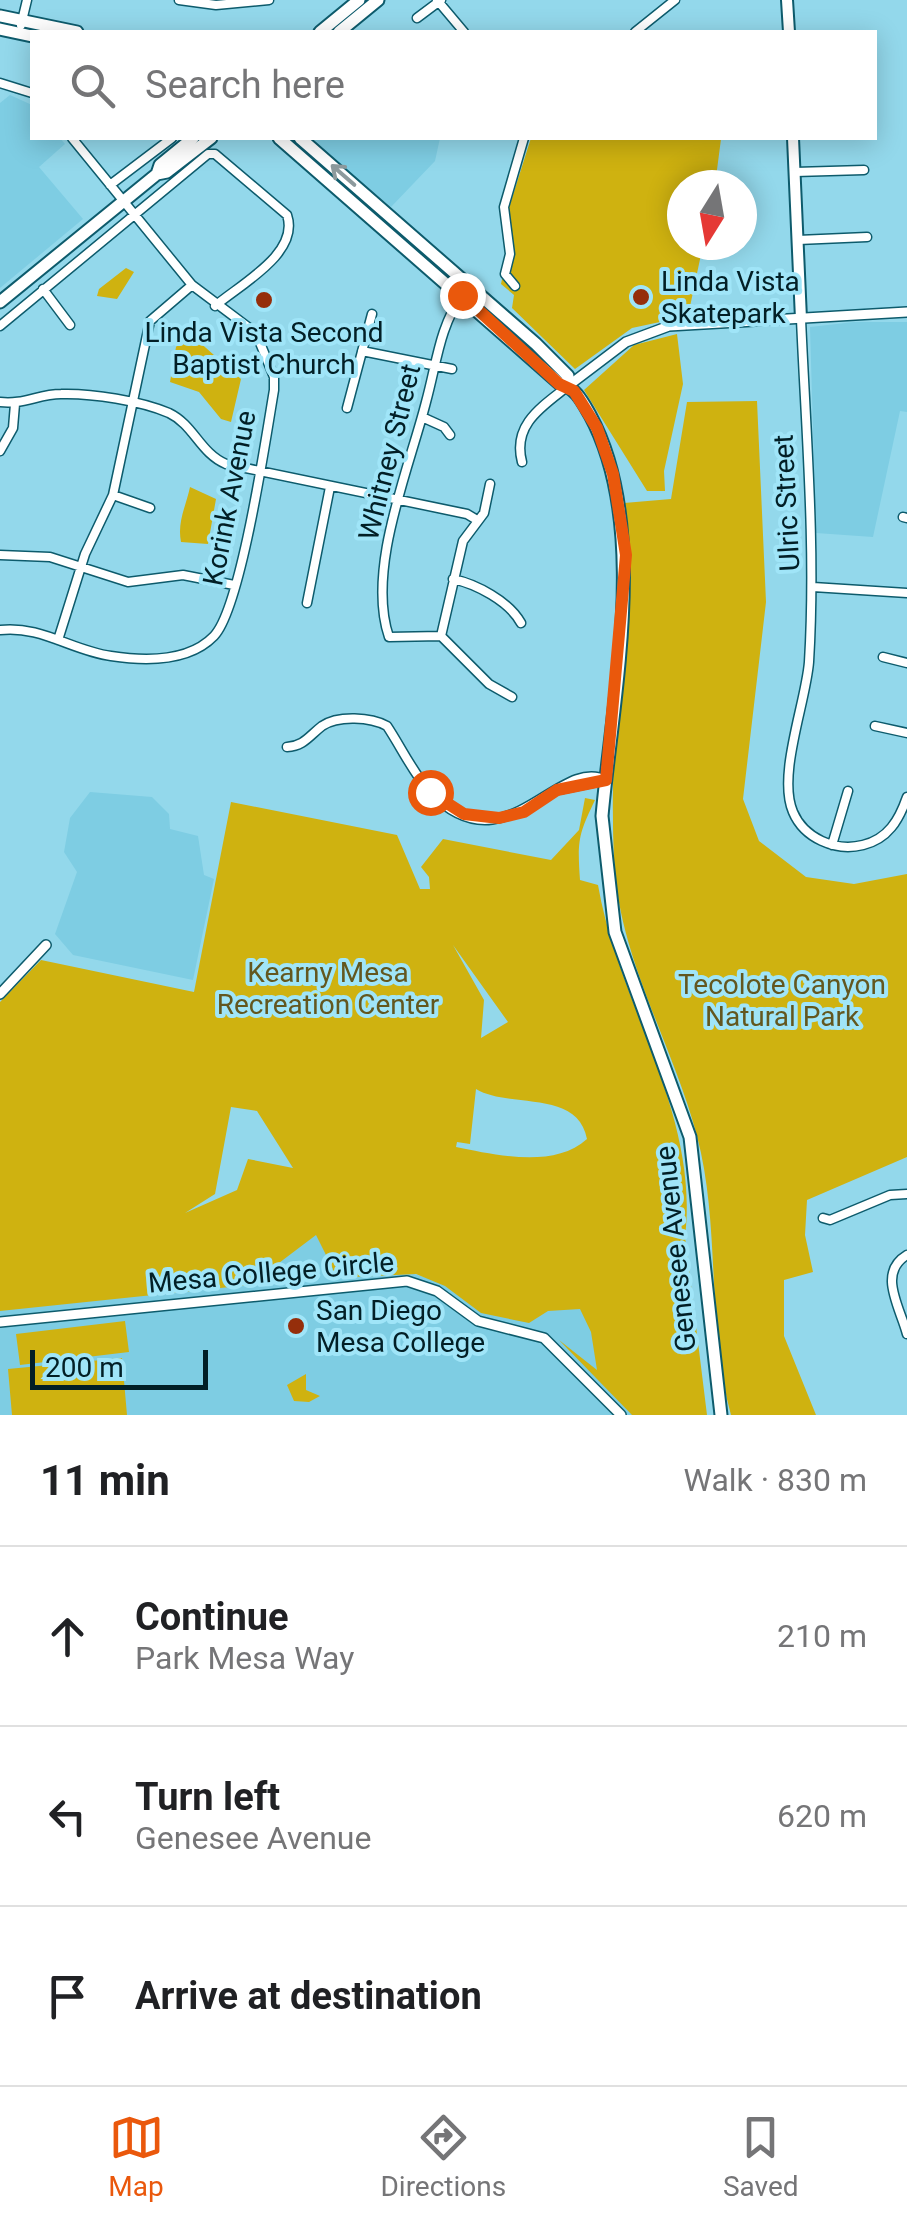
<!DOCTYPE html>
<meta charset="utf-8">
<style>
body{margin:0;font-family:Roboto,sans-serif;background:#f6f6f6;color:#202124}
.compass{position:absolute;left:667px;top:170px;width:90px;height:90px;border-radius:50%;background:#fff;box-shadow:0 5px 25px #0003;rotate:191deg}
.scale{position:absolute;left:30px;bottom:25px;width:178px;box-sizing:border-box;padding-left:10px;border:5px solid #021f26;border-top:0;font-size:28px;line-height:35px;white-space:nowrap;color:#021f26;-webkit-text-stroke:8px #a0e5f8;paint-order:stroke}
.stop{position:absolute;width:30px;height:30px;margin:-22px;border:8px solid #ea580c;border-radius:50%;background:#fff}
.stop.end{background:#ea580c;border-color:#fff;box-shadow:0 2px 10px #0008}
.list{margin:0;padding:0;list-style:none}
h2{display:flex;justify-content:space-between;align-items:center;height:130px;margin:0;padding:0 40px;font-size:42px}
h2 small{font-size:32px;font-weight:400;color:#757577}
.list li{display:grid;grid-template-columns:65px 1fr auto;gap:30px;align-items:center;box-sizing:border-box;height:180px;padding:0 40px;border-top:2px solid #e0e0e0}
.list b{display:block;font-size:38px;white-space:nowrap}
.list p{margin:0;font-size:32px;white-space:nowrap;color:#757577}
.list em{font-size:32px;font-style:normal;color:#757577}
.icon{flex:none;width:55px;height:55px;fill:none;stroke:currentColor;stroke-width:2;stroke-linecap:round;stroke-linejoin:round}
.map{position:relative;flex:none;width:907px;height:1415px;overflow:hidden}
.search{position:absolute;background:#fff;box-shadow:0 5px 25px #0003;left:30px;right:30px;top:30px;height:110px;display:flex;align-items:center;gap:25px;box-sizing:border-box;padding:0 35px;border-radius:0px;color:#757577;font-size:38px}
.sheet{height:670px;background:#fff}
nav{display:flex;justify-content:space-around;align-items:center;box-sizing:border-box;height:140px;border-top:2px solid #e0e0e0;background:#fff;font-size:28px;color:#757577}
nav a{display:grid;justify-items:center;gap:5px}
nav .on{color:#ea580c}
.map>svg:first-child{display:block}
.built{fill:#7ecde3}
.green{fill:#cfb210;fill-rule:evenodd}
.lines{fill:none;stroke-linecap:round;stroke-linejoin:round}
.minor-casing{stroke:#0d5b6c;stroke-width:11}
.tertiary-casing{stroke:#0d5b6c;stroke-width:12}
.secondary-casing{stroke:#0d5b6c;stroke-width:14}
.primary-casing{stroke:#0d5b6c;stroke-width:15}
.minor{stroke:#fff;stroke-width:8}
.tertiary{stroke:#fff;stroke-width:9}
.secondary{stroke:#fff;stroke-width:10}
.primary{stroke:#fff;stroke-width:11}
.oneway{stroke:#8d9a9d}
.route{stroke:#ea580c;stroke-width:12}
.poi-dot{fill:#952e0b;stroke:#a0e5f8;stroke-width:4}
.labels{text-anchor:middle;stroke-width:8;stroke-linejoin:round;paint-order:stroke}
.poi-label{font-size:28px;fill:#021f26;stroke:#a0e5f8;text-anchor:start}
.street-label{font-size:28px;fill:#021f26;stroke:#a0e5f8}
.park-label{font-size:28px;fill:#63571f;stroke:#a0e5f8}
</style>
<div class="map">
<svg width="907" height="1415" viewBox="0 0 907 1415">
<rect width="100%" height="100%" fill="#93d8eb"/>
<path class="built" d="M 10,95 L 32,105 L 32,138 L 60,138 L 65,144 L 39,167 L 83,219 L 0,288 L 0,103 Z
M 307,138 L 440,138 L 435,161 L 391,207 Z
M 854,322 L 907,322 L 907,412 L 900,411 L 873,537 L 816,533 L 810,327 Z
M 90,792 L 152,797 L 169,814 L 170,829 L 198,836 L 204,875 L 214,879 L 193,980 L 73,955 L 55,934 L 77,872 L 64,852 L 70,818 Z
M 315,1230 L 403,1271 L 539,1310 L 573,1303 L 583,1307 L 633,1415 L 0,1415 L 0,1268 Z"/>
<path class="green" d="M 531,138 L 721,139 L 715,185 L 682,185 L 682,245 L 703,245 L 688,316 L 632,328 L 575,369 L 512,308 L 514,295 L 501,284 L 510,241 L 507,214 Z
M 126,268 L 134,272 L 117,299 L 97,296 L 99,289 Z
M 188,332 L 241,379 L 231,422 L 221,419 L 199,392 L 170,382 L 176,347 Z
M 677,334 L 683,384 L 664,471 L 665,491 L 647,491 L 584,390 L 634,345 Z
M 757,401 L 766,602 L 743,799 L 759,841 L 806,877 L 854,884 L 907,874 L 907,1157 L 807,1200 L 805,1235 L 813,1272 L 784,1280 L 784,1336 L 816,1415 L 731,1415 C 706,1325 721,1227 697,1136 C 672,1042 619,959 614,860 C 611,794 614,729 620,663 C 624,611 635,555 624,503 L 671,499 L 687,402 Z
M 190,487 L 216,499 L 208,544 L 181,542 C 177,522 186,506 190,487 Z
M 585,798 L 595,800 C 579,834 577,839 580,880 L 598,885 C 618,1003 700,1114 685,1237 L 707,1415 L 632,1415 L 559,1340 L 597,1370 L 591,1332 L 580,1309 L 548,1311 L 529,1323 L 481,1313 L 445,1286 L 416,1274 L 332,1278 L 333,1269 L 316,1235 L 271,1269 L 268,1283 L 0,1311 L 0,1002 L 41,960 L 194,992 L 231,802 L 397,835 L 420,889 L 430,889 L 429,877 L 421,867 L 443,839 L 551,860 L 579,830 ZM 453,945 L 508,1022 L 481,1038 L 484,1000 ZM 476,1089 C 509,1109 578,1089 587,1139 C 554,1169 496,1155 456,1147 L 457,1142 L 470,1144 ZM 231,1107 L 257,1111 L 293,1168 L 248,1159 L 237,1190 L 185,1213 L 215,1194 Z
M 125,1321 L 129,1352 L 20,1365 L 16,1334 Z
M 122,1358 L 127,1415 L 12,1415 L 8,1369 Z
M 306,1374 L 306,1390 L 320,1396 L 309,1402 L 294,1401 L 287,1385 Z"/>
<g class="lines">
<g class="minor-casing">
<path id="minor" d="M 179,0 L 216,5 L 269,0
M 437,0 L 464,32
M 417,18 L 441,0
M 21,25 L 27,0
M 635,32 L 675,0
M 0,83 L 32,93
M 795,172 L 864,170
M 110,185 L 172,138
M 798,240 L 867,237
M 515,286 L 505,274 L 510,254 L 504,207 L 524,138
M 43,289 L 70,325
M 463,293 C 439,328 437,362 426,402 C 409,469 366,570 389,637 L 441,636 L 489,684 L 512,697
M 801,319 C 806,433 816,548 809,662 C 806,702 777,775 793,812 C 804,838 835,852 863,845 C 888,839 899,820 907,797
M 0,326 L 208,154 L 215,154 L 287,215 C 300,253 241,284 215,306
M 362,351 L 452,369
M 0,402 C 23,405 39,394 61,394 C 92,393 141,401 169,413 C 194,425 200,453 226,464 L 467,514 L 477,520
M 347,408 L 372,314
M 422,417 L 444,427 L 450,435
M 0,451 L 13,428 L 15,404
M 522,462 C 512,424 543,406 568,386
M 113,495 L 150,508
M 903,517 L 907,518
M 0,555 L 50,557 L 128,582 L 183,575 L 234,585
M 453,579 C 476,584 509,601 521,623
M 813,587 L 907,593
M 307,603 L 330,487
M 0,630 C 40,625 73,651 111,656 C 144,661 189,662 214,636 C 241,608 266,437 274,390 L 274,377 L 256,333 L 192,285 L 72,138
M 441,636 L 463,541 L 484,513 L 490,484
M 58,640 L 85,554 L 113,495 L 150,321 L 192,285
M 883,657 L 907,663
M 875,726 L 907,733
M 287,747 C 304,746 309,736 322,726 C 338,715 371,717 387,726 C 401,747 413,773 430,792 C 505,871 558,755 606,780
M 557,790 L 606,780
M 832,845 L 848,791
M 823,1218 L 830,1220 L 890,1195 L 907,1194
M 907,1255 C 877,1273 900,1307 907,1334"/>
</g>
<g class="tertiary-casing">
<path id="tertiary" d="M 568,386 L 626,342 L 669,326 L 907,312
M 0,994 L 46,945
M 0,1322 L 407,1281 L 437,1291 L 478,1321 L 544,1338 L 621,1415"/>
</g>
<g class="secondary-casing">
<path id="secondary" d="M 787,0 L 789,32
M 793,138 L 801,319"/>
</g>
<g class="primary-casing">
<path id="primary" d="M 0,16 L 77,32
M 0,29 L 32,36
M 320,32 L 359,0
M 339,32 L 378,0
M 279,138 L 559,383 C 576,388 582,401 590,415 C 650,526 613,694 602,816 L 615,932 L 690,1137 L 721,1415
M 300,138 L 536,344 L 568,376 L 568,386
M 157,174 L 167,172 L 211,138
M 0,302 L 157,174 L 160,165 L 193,138"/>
</g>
<use href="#minor" class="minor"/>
<use href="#tertiary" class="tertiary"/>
<use href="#secondary" class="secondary"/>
<use href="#primary" class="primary"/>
</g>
<defs><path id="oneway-shaft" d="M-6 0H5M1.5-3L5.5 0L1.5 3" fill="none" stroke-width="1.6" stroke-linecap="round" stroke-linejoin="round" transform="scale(2.5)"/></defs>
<use class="oneway" href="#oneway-shaft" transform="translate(343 175) rotate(-139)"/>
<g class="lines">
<path class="route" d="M 430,792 L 464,814 L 499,818 L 524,812 L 557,790 L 606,780 L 626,555 L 613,474 L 597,428 L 574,391 L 559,384 L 462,295"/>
</g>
<g class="poi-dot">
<circle cx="641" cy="297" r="10"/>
<circle cx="264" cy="300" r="10"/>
<circle cx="296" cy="1326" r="10"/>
</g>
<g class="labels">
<g class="poi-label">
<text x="661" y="291">Linda Vista<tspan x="661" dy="32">Skatepark</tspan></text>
<text x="264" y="342" text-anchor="middle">Linda Vista Second<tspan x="264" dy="32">Baptist Church</tspan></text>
<text x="316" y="1320">San Diego<tspan x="316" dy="32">Mesa College</tspan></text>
</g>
<g class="street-label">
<text transform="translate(389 452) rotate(-76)" y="10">Whitney Street</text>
<text transform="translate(229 498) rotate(-79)" y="10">Korink Avenue</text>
<text transform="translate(786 503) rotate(-93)" y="10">Ulric Street</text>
<text transform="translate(675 1249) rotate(-96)" y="10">Genesee Avenue</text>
<text transform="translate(271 1272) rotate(-5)" y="10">Mesa College Circle</text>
</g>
<g class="park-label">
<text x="328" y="982">Kearny Mesa<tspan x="328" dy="32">Recreation Center</tspan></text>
<text x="782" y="994">Tecolote Canyon<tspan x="782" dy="32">Natural Park</tspan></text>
</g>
</g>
</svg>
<svg class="compass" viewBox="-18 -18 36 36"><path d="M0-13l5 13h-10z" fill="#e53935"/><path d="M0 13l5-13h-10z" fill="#757577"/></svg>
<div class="scale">200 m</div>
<div class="stop" style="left:430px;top:792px"></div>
<div class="stop end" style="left:462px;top:295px"></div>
<div class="search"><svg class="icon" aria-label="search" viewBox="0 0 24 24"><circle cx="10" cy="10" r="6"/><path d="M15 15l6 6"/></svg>Search here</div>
</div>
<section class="sheet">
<h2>11 min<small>Walk · 830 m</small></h2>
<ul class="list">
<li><svg class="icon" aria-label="ahead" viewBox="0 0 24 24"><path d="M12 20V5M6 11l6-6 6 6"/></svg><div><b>Continue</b><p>Park Mesa Way</p></div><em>210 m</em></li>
<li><svg class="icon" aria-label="left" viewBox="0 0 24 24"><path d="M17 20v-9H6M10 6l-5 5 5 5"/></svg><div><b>Turn left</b><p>Genesee Avenue</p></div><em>620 m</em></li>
<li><svg class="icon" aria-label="arrive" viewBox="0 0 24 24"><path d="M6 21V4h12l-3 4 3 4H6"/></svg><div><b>Arrive at destination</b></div></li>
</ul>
</section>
<nav>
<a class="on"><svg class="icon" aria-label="map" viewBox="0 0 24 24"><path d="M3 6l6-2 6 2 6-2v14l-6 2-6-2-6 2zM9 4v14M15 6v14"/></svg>Map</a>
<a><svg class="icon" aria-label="directions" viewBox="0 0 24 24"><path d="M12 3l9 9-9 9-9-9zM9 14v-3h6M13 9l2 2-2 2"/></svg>Directions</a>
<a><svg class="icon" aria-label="saved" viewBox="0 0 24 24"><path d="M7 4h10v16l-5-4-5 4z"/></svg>Saved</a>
</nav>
